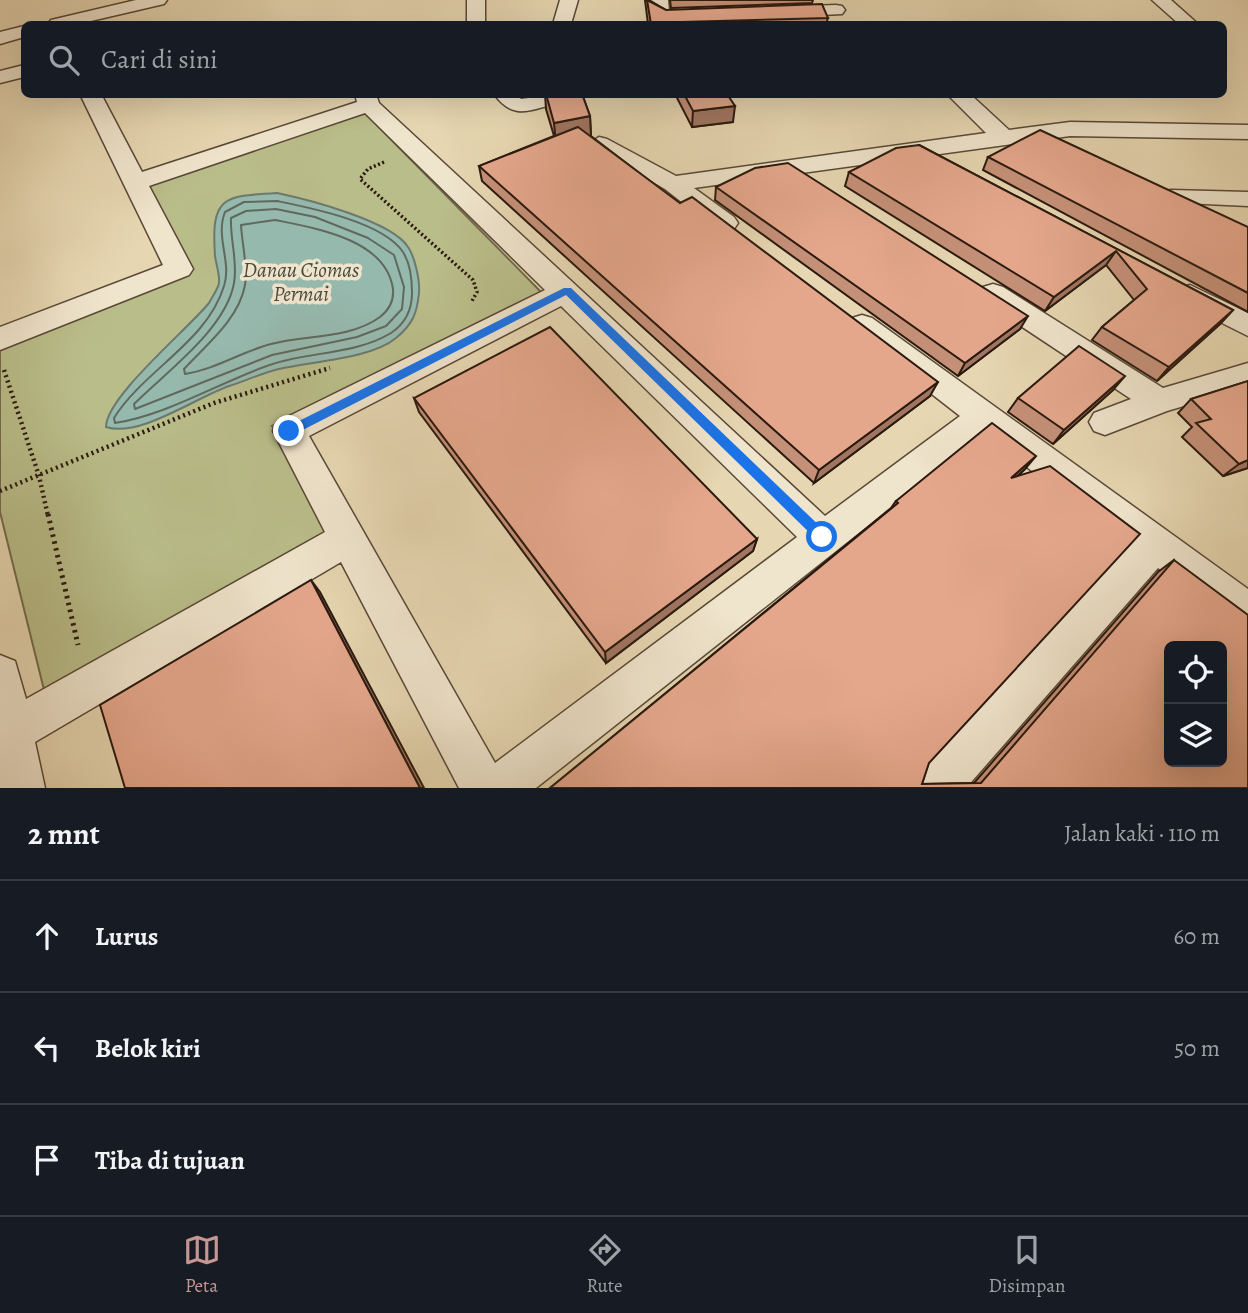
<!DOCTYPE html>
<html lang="id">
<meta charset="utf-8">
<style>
body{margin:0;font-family:Alegreya,serif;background:#242831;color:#f1f3f6}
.controls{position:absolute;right:21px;bottom:21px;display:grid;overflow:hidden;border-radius:10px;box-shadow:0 7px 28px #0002}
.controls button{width:63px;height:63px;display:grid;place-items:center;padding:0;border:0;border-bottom:2px solid #363941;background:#171b24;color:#f1f3f6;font:35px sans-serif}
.stop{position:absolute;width:21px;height:21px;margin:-16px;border:5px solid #1a73e8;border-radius:50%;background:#fff}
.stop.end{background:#1a73e8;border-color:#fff;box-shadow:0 2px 7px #0008}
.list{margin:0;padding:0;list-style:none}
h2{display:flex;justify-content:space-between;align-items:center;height:91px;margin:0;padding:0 28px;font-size:30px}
h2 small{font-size:23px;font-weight:400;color:#9ea1a6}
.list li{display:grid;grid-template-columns:46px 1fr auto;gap:21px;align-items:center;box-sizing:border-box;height:112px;padding:0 28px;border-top:2px solid #363941}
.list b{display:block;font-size:26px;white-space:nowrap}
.list em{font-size:23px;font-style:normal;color:#9ea1a6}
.icon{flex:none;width:38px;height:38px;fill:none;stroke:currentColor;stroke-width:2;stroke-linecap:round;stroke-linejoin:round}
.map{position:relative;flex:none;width:1248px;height:788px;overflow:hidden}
.search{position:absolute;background:#171b24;box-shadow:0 7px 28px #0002;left:21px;right:21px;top:21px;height:77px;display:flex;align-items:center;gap:18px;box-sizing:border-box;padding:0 24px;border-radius:10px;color:#9ea1a6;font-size:26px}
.sheet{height:427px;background:#171b24}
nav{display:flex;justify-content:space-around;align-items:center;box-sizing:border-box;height:98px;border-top:2px solid #363941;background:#171b24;font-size:19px;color:#9ea1a6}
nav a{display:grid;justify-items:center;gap:4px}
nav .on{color:#c59692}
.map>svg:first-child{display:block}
.green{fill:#b9bd89;stroke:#726b4c;stroke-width:2}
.water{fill:#96b9ae;stroke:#6b796e;stroke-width:2}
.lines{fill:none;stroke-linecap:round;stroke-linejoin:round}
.shore{stroke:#60695e;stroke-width:2}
.street-casing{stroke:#594837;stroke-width:3}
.path-far2{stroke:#2a190e;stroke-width:3.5;stroke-dasharray:2 2.5;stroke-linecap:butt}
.path-far1{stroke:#2a190e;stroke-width:4.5;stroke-dasharray:2 3.5;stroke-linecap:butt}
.path{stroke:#2a190e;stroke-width:5;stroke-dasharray:2.5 4.5;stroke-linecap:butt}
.street{fill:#efe4cc;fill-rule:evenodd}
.wall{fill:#c59078;stroke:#2a190e;stroke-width:2}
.shaded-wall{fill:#a07562;stroke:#2a190e;stroke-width:2}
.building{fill:#e5a78c;stroke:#2a190e;stroke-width:2;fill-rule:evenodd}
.route{fill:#1a73e8}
.labels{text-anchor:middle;stroke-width:7;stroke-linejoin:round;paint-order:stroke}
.water-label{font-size:21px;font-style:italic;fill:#4a493e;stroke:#efe4cc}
</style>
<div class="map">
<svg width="1248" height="788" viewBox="0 0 1248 788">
<rect width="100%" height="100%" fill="#e6d6b1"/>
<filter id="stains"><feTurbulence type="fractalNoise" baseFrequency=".00286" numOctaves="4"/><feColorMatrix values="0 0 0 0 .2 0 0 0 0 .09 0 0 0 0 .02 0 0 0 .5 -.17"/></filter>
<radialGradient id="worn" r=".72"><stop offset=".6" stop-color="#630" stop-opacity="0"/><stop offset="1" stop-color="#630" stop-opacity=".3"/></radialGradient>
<path class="green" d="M 365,113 L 541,292 L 272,426 L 335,536 L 47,702 L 0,512 L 0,348 L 188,273 L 146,185 Z"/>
<path class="water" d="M 277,193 C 306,199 392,221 408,247 C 415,257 420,281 419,293 C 417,313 413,324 396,338 C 371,359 312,361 279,369 C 262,373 245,381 229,386 C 195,398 139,438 106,427 C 106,397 187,330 209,303 C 212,297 218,289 219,283 C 220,275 216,264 215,256 C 211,197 222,196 277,193 Z"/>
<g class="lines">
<path class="shore" d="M 277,201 C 311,208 383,222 403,252 C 410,263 412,280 412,293 C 412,310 406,323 391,333 C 353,356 304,351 264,367 C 215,385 166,415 115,423 L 114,418 C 144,370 207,342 224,286 C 232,262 215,237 225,212 L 244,202 Z
M 276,209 L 315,217 L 368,238 L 394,255 L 404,287 L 402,309 L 386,326 L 357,337 L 272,355 L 135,409 L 134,404 C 166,372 226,329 234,283 C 238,262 230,240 231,218 L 246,211 Z
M 275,220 C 315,228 386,239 393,289 C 394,300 389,310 380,317 C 350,339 306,335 271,344 C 241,352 216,369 185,374 L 184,369 C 206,345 239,319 245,285 C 248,267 242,244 241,225 Z"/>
<g class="street-casing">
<path id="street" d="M 136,0 L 167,0 L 164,4 L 78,24 L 48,24 L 51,20 Z
M 467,0 L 485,0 L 485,24 L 467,24 Z
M 560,0 L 578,0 L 571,24 L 553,24 Z
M 650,0 L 668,0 L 669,11 L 695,11 L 704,16 L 695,21 L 655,20 Z
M 1152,0 L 1171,0 L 1198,24 L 1179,24 Z
M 836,5 L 842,6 L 845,10 L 842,14 L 781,17 L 772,12 L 781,7 Z
M 24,26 L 24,37 L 0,44 L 0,32 Z
M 24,65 L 24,77 L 0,83 L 0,71 Z
M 80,94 L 101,94 L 142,172 L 357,102 L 355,94 L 376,94 L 379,103 L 825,516 L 960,416 L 852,332 L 847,325 L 852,318 L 862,315 L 872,318 L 1248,589 L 1248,632 L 1234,627 L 1158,568 L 966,788 L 913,788 L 920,772 L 1129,546 L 984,434 L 536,788 L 459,788 L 341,562 L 35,742 L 45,788 L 0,788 L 0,655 L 15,661 L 26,699 L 325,532 L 273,431 L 277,422 L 545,290 L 365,113 L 149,186 L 193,269 L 189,275 L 0,350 L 0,327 L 163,265 ZM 561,306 L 797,537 L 495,763 L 309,436 Z
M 494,94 L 516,94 L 521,99 L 558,94 L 551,105 C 525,112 512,118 494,94 Z
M 947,94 L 970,94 L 1009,130 L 1070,122 L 1248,125 L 1248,139 L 1070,136 L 694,188 L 734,217 L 738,223 L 734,229 L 716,229 L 665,189 L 588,144 L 599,137 L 607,139 L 676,176 L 986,133 Z
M 1171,190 L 1248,192 L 1248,206 L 1162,202 L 1159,197 L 1162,192 Z
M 993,284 L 1003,287 L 1163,388 L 1248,363 L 1248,387 L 1167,411 L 1105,435 L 1094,431 L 1089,422 L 1094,413 L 1131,399 L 983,301 L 979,294 L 983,287 Z
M 1190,285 L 1248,313 L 1248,336 L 1180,302 L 1176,295 L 1180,288 Z"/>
</g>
<path class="path-far2" d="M 384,162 L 368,169 L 360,179 L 473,280 L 477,292 L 472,301"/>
<path class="path-far1" d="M 4,370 L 39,476 L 48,516
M 0,491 L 214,403 L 330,368"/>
<path class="path" d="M 48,514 L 78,645"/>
<use href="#street" class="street"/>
</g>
<path class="wall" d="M 645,0 L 649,0 L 666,10 L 828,18 L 826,24 L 648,24 Z
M 670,0 L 813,0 L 812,3 L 671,8 Z
M 545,94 L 582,94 L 590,116 L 591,136 L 930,396 L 814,483 L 482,181 L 479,166 L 554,136 L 546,109 Z
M 675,94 L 727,94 L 733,122 L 692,127 Z
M 919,145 L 1233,310 L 1220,324 L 1157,381 L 1092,340 L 1102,327 L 1134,300 L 1106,265 L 1045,311 L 845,186 L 849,172 Z
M 988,157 L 1248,227 L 1248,312 L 983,170 Z
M 716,187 L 1020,329 L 958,376 L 715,200 Z
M 1248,381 L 1248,468 L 1223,476 L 1182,437 L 1192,427 L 1178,413 L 1191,399 Z
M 1113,390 L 1053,444 L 1008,412 L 1018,398 Z
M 414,398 L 757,539 L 753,551 L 606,663 L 419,412 Z
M 1025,469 L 1018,476 L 922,784 L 974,783 L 1158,572 L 1174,560 L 1248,788 L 550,788 L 891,508 L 896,501 Z"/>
<path class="shaded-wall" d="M 735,106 L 733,122 L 692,127 L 693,111 Z
M 590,116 L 591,137 L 556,143 L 554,123 Z
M 1116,251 L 1106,265 L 1045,311 L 1054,297 Z
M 1233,310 L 1220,324 L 1157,381 L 1169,367 Z
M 1028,316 L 1020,329 L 958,376 L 965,363 Z
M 1125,376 L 1113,390 L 1053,444 L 1064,430 Z
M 938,382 L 930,396 L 814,483 L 819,470 Z
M 1036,456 L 1025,469 L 1001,491 L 1011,478 Z
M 1248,460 L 1248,468 L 1223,476 L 1239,464 Z
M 757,539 L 753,551 L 606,663 L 605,652 Z
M 311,580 L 320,592 L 424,788 L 420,788 Z"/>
<path class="building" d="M 647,0 L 666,10 L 822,4 L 828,18 L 683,22 L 684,24 L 651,24 Z
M 546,94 L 582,94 L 590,116 L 554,123 Z
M 684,94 L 727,94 L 735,106 L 693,111 Z
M 578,127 L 680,203 L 692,197 L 938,382 L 819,470 L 479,166 Z
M 1040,130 L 1248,227 L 1248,293 L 988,157 Z
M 919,145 L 1233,310 L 1169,367 L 1102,327 L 1147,289 L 1116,251 L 1054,297 L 849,172 L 896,148 Z
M 788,163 L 1028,316 L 965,363 L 716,187 L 755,168 Z
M 550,327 L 757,539 L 605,652 L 414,398 Z
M 1079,346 L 1125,376 L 1064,430 L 1018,398 Z
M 1248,381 L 1248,460 L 1239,464 L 1196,423 L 1211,419 L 1191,399 Z
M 992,423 L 1036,456 L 1011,478 L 1050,466 L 1140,534 L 929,763 L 922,784 L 981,783 L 1174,560 L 1248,615 L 1248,788 L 550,788 L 898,503 L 896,501 ZM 1169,646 L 1222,646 L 1222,762 L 1169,762 Z
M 311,580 L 420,788 L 125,788 L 100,705 Z"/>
<path class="route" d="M 564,288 L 571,288 L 827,533 L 827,541 L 818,541 L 566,295 L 293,435 L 285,435 L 285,428 Z"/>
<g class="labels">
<g class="water-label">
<text x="301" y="277">Danau Ciomas<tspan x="301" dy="24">Permai</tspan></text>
</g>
</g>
<rect width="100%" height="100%" filter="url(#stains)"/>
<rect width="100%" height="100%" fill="url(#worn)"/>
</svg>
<div class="controls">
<button><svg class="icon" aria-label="locate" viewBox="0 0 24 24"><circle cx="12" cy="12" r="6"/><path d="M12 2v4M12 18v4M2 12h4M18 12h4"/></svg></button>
<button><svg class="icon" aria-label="layers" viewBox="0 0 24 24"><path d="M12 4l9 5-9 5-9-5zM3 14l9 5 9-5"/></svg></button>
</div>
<div class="stop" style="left:822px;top:537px"></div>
<div class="stop end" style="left:289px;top:431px"></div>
<div class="search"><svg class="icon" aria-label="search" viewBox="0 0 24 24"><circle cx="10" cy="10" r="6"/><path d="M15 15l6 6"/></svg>Cari di sini</div>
</div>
<section class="sheet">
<h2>2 mnt<small>Jalan kaki · 110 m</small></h2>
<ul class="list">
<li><svg class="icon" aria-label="ahead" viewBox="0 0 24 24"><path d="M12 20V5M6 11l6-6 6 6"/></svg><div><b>Lurus</b></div><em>60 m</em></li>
<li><svg class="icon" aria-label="left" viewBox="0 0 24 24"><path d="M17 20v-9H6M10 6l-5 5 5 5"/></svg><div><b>Belok kiri</b></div><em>50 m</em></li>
<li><svg class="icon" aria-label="arrive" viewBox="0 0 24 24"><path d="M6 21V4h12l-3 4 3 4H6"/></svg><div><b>Tiba di tujuan</b></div></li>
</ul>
</section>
<nav>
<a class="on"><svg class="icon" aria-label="map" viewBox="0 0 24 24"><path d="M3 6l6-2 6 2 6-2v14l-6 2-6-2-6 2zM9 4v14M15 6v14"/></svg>Peta</a>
<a><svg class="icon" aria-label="directions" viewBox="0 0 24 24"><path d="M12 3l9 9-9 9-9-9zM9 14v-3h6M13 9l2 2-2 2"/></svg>Rute</a>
<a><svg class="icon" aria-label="saved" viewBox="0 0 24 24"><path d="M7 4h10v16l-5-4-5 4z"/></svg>Disimpan</a>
</nav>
